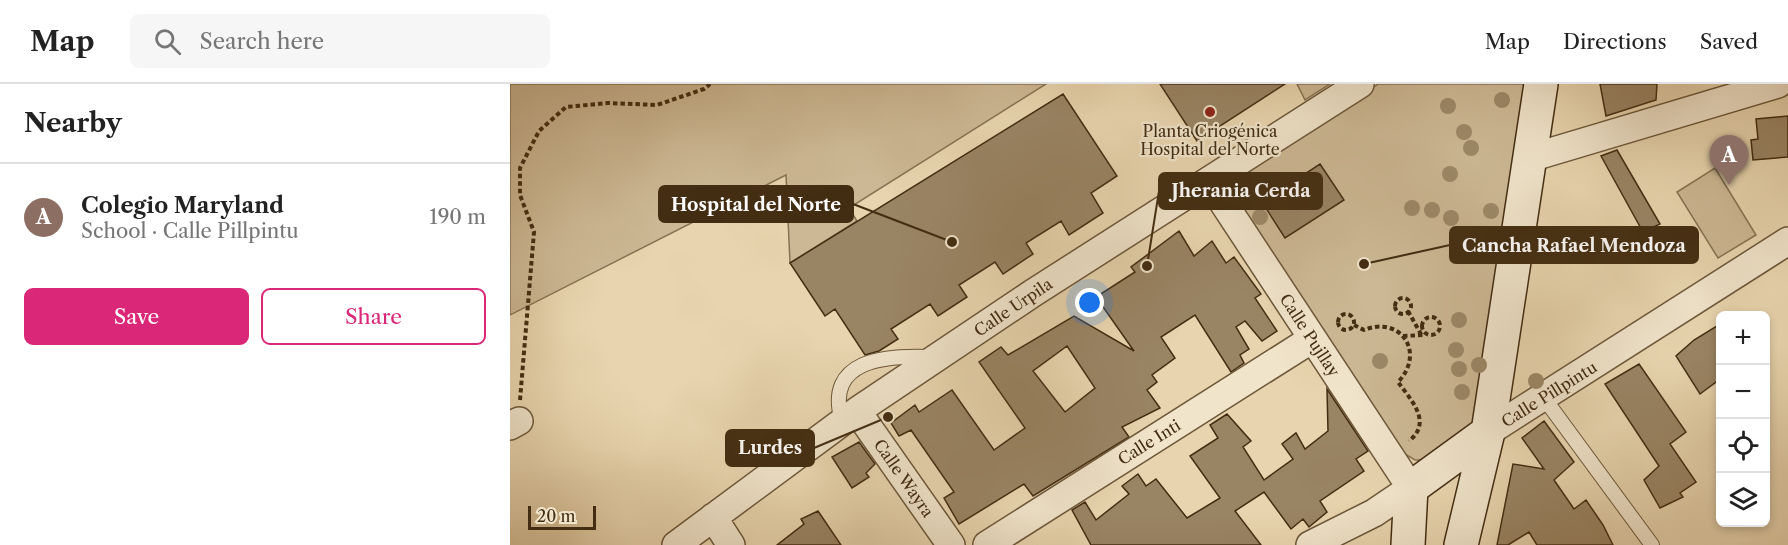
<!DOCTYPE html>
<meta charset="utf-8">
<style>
body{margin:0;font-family:"Libre Caslon Text",serif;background:#f6f6f6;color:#222}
.controls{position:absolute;right:18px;bottom:18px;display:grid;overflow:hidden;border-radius:9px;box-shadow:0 3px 9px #0003}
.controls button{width:54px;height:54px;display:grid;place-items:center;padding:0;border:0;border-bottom:2px solid #e0e0e0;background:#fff;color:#222;font:30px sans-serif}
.scale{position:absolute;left:18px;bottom:15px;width:68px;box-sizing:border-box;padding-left:6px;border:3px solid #432d12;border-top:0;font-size:16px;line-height:21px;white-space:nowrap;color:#432d12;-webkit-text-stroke:4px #f0e4cb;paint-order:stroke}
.you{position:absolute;left:580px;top:219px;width:21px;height:21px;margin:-15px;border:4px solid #fff;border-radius:50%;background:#1a73e8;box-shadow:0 0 0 9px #1a73e833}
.badge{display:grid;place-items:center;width:39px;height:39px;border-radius:50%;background:#db2777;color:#fff;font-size:20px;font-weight:700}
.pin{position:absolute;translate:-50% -50px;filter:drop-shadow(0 2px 3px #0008)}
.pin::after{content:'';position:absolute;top:32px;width:21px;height:18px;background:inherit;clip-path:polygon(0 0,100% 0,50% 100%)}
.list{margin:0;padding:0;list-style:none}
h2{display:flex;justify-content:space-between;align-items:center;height:78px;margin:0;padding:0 24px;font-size:26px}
h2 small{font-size:20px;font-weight:400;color:#767676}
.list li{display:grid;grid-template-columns:39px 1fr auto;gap:18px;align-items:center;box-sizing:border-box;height:108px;padding:0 24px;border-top:2px solid #e0e0e0}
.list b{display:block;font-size:22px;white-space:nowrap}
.list p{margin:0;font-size:20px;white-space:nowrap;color:#767676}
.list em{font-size:20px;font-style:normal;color:#767676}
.actions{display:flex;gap:12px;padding:18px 24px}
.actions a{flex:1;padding:14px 0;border:2px solid #db2777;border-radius:9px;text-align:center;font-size:21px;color:#db2777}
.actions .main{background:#db2777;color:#fff}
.icon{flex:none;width:33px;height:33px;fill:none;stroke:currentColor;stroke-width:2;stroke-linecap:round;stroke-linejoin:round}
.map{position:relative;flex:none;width:1278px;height:461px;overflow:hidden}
header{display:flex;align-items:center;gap:36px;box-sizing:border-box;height:84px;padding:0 30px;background:#fff;border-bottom:2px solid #e0e0e0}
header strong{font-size:28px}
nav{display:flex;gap:33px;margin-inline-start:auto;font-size:21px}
.search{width:420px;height:54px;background:#f6f6f6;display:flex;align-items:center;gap:15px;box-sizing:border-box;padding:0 21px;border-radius:9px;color:#767676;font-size:22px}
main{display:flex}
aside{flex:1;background:#fff}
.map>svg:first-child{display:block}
.green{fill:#ccb894;stroke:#887253;stroke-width:1.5}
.building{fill:#998464;stroke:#432d12;stroke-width:1.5;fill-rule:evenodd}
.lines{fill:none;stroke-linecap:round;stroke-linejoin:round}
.lane-casing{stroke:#6c5739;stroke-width:16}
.street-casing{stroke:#6c5739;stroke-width:30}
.secondary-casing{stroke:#432d12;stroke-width:36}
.path{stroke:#432d12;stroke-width:4;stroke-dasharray:4.5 3;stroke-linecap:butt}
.lane{stroke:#f0e4cb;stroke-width:14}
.street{stroke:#f0e4cb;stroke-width:27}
.secondary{stroke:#f0e4cb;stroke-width:33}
.tree{fill:#9c8867}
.poi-dot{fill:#8f2418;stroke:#f0e4cb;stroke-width:2}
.labels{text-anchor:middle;stroke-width:4.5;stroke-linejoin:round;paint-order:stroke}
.poi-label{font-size:16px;fill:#432d12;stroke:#f0e4cb}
.street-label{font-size:16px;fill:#432d12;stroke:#f0e4cb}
.leader{fill:none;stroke:#432d12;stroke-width:2}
.callout-dot{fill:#432d12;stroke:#f0e4cb;stroke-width:2}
.callout{fill:#432d12;stroke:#432d12;stroke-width:2}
.callout-label{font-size:18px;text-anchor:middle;font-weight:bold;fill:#fff}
</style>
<header>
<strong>Map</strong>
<div class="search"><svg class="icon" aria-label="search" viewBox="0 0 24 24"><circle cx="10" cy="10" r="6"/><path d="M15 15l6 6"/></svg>Search here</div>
<nav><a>Map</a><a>Directions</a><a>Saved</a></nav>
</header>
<main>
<aside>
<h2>Nearby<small></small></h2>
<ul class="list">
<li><span class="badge" style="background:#8d6e63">A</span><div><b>Colegio Maryland</b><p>School · Calle Pillpintu</p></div><em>190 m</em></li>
</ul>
<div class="actions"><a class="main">Save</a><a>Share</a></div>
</aside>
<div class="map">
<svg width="1278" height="461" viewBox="0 0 1278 461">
<rect width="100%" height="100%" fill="#e8d5af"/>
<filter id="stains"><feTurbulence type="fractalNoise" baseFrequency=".00333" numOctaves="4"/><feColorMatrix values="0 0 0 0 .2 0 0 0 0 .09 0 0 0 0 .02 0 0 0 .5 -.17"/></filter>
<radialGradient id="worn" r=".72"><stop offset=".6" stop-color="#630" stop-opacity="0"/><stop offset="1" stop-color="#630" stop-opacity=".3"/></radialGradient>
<path class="green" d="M 0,0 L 536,0 L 339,124 L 347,137 L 280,179 L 276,91 L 0,231 Z
M 787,0 L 820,0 L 795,16 Z
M 868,0 L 1018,0 L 966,337 L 912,376 L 905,376 L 893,369 L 725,114 L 725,103 L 734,88 Z
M 1205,84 L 1246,151 L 1208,174 L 1167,108 Z"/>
<path class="building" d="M 650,0 L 775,0 L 687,57 Z
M 1090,0 L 1147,0 L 1146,16 L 1096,32 Z
M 553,10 L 607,92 L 581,109 L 593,129 L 559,151 L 551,137 L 516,159 L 523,170 L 493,190 L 485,178 L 449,201 L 457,213 L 428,232 L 420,220 L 381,245 L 388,255 L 369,267 L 355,271 L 325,225 L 315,232 L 280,179 Z
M 1278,32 L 1278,73 L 1243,76 L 1241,56 L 1248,55 L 1246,35 Z
M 1107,66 L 1150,140 L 1133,148 L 1091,72 Z
M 810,80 L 834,116 L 775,154 L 752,118 Z
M 669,147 L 684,172 L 702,157 L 716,179 L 724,173 L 751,210 L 745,214 L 767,247 L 752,257 L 735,237 L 726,243 L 739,265 L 730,271 L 734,279 L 721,288 L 685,231 L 651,253 L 665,274 L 642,291 L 647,298 L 637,306 L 650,324 L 612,343 L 619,353 L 523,412 L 514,400 L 449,440 L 434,414 L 444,408 L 401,346 L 389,352 L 381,339 L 405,321 L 409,328 L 442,306 L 484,366 L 515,344 L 469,278 L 491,263 L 498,271 L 564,232 L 624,267 L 586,213 L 625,188 L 621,183 ZM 557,262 L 585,304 L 555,328 L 523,287 Z
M 1210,240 L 1210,295 L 1190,310 L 1166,272 L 1184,256 Z
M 1129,280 L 1176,348 L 1160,360 L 1186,398 L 1170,409 L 1173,413 L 1150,424 L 1134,396 L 1149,382 L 1095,300 Z
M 817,305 L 858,367 L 846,375 L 854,387 L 810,417 L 817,428 L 799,443 L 793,435 L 781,445 L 754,408 L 725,427 L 751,461 L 581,461 L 562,426 L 575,418 L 586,436 L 619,410 L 612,402 L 628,390 L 636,402 L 646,395 L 677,434 L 710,414 L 680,372 L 708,354 L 700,341 L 717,330 L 741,357 L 733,363 L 754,396 L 783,375 L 772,360 L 786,349 L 795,365 L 818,347 Z
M 1034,337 L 1064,378 L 1044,396 L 1064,425 L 1076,416 L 1093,441 L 1103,461 L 1027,461 L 1019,448 L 998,461 L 987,461 L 1003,380 L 1034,385 L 1012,354 Z
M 349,358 L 365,380 L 356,389 L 359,393 L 342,404 L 322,373 Z
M 308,427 L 331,461 L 267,461 L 294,440 L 291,435 Z"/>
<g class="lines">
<g class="lane-casing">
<path id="lane" d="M 1034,314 L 1142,461
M 332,337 C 314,275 376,271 421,273"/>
</g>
<g class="street-casing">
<path id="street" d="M 1020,74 L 1268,0
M 699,97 L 901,404 L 864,429 L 800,461
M 347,327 L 441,461
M 0,342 L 9,337
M 978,348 L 1278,157
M 203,433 L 221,461
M 166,461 L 347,327 L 523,209 L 850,0
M 477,461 L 802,255"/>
</g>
<g class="secondary-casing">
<path id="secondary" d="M 898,461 L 901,404 L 978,348
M 951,461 L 978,348 L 1031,0"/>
</g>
<path class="path" d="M885 222a8 8 0 1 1 16 0a8 8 0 1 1-16 0Z
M 898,227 L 912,252
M828 238a8 8 0 1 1 16 0a8 8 0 1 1-16 0Z
M912 242a9 9 0 1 1 18 0a9 9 0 1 1-18 0Z
M 844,241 L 854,246 C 891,231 916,269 888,298 C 901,316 923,338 899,357
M 893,252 L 913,251
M 10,316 L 24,148 L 10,111 L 10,84 L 29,47 L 56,23 L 98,19 L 147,21 L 194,5 L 200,0"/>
<use href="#lane" class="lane"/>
<use href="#street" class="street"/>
<use href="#secondary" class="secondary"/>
</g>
<g class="tree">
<circle cx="992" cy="16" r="8"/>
<circle cx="938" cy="22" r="8"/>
<circle cx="954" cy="48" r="8"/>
<circle cx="961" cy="64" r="8"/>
<circle cx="940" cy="90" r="8"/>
<circle cx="902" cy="124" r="8"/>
<circle cx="922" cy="126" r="8"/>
<circle cx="981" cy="127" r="8"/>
<circle cx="750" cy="133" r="8"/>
<circle cx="941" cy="134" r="8"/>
<circle cx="949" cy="236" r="8"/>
<circle cx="946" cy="266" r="8"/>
<circle cx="870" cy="277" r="8"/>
<circle cx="969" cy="281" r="8"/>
<circle cx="949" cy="285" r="8"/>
<circle cx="1026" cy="297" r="8"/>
<circle cx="952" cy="308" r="8"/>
</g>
<circle class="poi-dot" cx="700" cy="28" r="6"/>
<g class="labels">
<g class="poi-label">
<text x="700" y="53">Planta Criogénica<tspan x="700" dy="18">Hospital del Norte</tspan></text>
</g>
<g class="street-label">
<text transform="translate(503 223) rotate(-34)" y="6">Calle Urpila</text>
<text transform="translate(800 251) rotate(57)" y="6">Calle Pujllay</text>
<text transform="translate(1039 310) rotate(-32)" y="6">Calle Pillpintu</text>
<text transform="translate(639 358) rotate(-32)" y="6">Calle Inti</text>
<text transform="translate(394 394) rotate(55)" y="6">Calle Wayra</text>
</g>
</g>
<path class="leader" d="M637 182L649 107M442 158L343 120M854 180L940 161M378 333L304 364"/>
<g class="callout-dot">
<circle cx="637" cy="182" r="6"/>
<circle cx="442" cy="158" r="6"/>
<circle cx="854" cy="180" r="6"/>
<circle cx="378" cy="333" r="6"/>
</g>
<g class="callout">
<rect x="649" y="89" width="163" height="36" rx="6"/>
<rect x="149" y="102" width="194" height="36" rx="6"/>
<rect x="940" y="143" width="248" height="36" rx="6"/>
<rect x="216" y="346" width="88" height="36" rx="6"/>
</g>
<g class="callout-label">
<text x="731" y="113">Jherania Cerda</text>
<text x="246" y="127">Hospital del Norte</text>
<text x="1064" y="168">Cancha Rafael Mendoza</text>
<text x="260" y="370">Lurdes</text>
</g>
<rect width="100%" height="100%" filter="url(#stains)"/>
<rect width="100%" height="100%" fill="url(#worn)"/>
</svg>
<div class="controls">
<button>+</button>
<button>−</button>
<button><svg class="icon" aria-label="locate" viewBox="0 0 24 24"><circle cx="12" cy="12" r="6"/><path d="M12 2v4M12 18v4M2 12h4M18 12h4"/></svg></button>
<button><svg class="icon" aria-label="layers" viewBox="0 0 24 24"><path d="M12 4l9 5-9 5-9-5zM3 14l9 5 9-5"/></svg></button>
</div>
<div class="scale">20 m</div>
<div class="you"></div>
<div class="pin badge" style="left:1219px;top:101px;background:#8d6e63">A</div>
</div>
</main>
